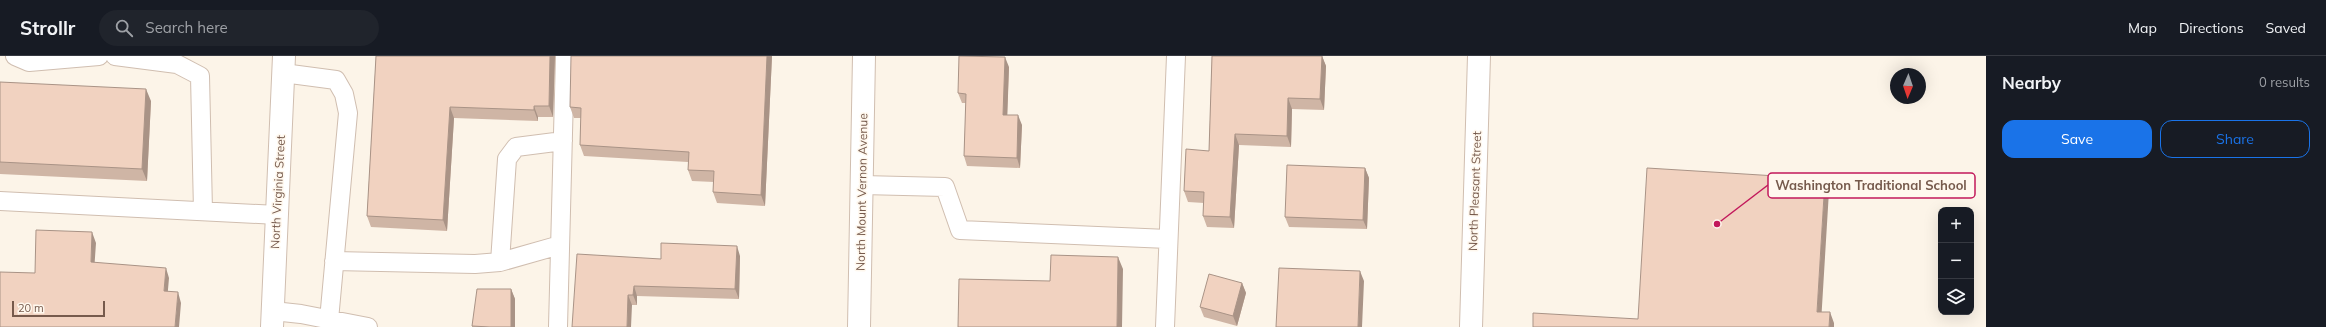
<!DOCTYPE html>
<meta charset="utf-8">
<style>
body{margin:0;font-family:Mulish,sans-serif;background:#20242c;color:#f1f3f6}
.controls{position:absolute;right:12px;bottom:12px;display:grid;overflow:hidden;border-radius:8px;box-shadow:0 4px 16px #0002}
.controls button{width:36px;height:36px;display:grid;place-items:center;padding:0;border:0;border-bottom:1px solid #363941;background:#171b24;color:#f1f3f6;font:20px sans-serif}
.compass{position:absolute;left:1890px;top:12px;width:36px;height:36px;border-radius:50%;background:#171b24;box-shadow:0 4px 16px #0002;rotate:182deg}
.scale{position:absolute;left:12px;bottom:10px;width:93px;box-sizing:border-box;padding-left:4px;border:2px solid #765a4c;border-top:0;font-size:11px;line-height:14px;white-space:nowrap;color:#765a4c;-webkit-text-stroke:3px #fff8ee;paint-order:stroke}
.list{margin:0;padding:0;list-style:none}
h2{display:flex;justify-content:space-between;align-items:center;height:52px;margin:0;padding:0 16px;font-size:17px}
h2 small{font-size:13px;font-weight:400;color:#9ea1a6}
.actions{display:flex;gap:8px;padding:12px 16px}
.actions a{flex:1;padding:9px 0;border:1px solid #1a73e8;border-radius:12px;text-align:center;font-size:14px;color:#1a73e8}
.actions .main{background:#1a73e8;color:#fff}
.icon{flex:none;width:22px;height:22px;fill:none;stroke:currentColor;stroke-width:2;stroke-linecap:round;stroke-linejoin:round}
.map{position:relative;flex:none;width:1986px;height:271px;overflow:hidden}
header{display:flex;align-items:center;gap:24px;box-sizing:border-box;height:56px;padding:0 20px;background:#171b24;border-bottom:1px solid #363941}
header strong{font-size:19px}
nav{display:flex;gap:22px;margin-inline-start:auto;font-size:14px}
.search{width:280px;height:36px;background:#20242c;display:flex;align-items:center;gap:10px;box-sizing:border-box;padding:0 14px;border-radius:22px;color:#9ea1a6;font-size:15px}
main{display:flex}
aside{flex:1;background:#171b24}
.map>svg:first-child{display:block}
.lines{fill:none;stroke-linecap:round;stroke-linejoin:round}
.service-casing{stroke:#d0beb0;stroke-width:20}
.minor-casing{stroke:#d0beb0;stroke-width:24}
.tertiary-casing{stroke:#d0beb0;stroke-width:24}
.service{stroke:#fff;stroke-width:18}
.minor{stroke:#fff;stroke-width:22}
.tertiary{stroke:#fff;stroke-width:22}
.wall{fill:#cfb5a5}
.shaded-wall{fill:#a99386}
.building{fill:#f1d2c0;stroke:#a99386}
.labels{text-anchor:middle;stroke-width:3;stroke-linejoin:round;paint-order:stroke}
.street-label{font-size:12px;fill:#765a4c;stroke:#fff8ee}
.leader{fill:none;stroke:#c2185b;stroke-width:1.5}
.callout-dot{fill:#c2185b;stroke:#fff8ee;stroke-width:1.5}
.callout{fill:#fff8ee;stroke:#c2185b;stroke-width:1.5}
.callout-label{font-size:13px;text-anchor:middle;font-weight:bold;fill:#765a4c}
</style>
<header>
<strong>Strollr</strong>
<div class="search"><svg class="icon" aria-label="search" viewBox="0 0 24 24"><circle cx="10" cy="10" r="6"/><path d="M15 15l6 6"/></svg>Search here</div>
<nav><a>Map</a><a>Directions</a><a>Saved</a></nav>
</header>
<main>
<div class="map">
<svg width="1986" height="271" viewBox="0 0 1986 271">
<rect width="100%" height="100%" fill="#fcf4e8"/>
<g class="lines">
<g class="service-casing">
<path id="service" d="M 15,0 L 29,6 L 99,0
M 115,0 L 177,8 L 200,20 L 203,155
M 283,17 L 336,24 L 344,38 L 348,57 L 329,264
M 862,129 L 945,131 L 960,174 L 1168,183
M 0,145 L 277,159
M 560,189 L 500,206 L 507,103 L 516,91 L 563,85
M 334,205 L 475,208 L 500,206
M 273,255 L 301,258 L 368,271
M 558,271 L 565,0
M 1165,271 L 1176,0"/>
</g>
<g class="minor-casing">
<path id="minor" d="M 272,271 L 284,0
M 1471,271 L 1479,0"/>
</g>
<g class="tertiary-casing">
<path id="tertiary" d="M 859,271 L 864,0"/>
</g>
<use href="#service" class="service"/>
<use href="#minor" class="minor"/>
<use href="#tertiary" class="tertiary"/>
</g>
<path class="wall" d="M 376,0 L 555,0 L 553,61 L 538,61 L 538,65 L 454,62 L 447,175 L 371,171 L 367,160 Z
M 772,0 L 765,150 L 717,147 L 713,136 L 714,126 L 692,125 L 688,114 L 688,106 L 584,100 L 580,89 L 581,62 L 574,62 L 570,51 Z
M 1212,0 L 1322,0 L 1326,10 L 1324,54 L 1292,53 L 1291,91 L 1239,89 L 1234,172 L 1207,171 L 1203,160 L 1204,147 L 1188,146 L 1184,135 L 1209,95 Z
M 1009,11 L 1007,59 L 1022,69 L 1020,112 L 967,110 L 964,100 L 966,47 L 962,47 L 958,37 Z
M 0,26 L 151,45 L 147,125 L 0,118 Z
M 1365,112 L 1369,122 L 1367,173 L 1289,171 L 1285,161 Z
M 740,200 L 739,243 L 637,240 L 637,249 L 632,249 L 572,271 L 661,203 Z
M 1242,227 L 1246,237 L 1237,270 L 1204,261 L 1200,251 Z
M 511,233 L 515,243 L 515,271 L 472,271 L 472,270 Z"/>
<path class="shaded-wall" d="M 550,0 L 555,0 L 553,61 L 549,50 Z
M 767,0 L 772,0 L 765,150 L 761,139 Z
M 1322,0 L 1326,10 L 1324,54 L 1320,43 Z
M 1005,1 L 1009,11 L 1007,68 L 1003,59 Z
M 146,33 L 151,45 L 147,125 L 142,113 Z
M 1288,42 L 1292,53 L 1291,91 L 1287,80 Z
M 534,50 L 538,61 L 538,65 L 534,54 Z
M 450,51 L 454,62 L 447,175 L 443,164 Z
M 1018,59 L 1022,69 L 1020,112 L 1017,102 Z
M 1235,78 L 1239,89 L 1234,172 L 1230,161 Z
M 1365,112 L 1369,122 L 1367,173 L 1363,164 Z
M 1825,123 L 1829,135 L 1821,267 L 1817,256 Z
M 92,176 L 96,187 L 94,216 L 91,206 Z
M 737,190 L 740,200 L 739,243 L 735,233 Z
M 1118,201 L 1123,213 L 1122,271 L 1117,271 Z
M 166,212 L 169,222 L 167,245 L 164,235 Z
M 1360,215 L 1364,225 L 1362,271 L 1358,271 Z
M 1242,227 L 1246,237 L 1237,270 L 1233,260 Z
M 634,230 L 637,240 L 637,249 L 633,239 Z
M 511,233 L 515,243 L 515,271 L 511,271 Z
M 178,236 L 181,247 L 179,271 L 175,271 Z
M 628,239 L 632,249 L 631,271 L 627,271 Z
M 1830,256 L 1834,267 L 1834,271 L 1829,271 Z"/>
<path class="building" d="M 376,0 L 550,0 L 549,50 L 534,50 L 534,54 L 450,51 L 443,164 L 367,160 Z
M 571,0 L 767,0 L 761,139 L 713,136 L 714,115 L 688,114 L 689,96 L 580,89 L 581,52 L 570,51 Z
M 959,0 L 1005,1 L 1003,59 L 1018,59 L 1017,102 L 964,100 L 966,38 L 958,37 Z
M 1212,0 L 1322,0 L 1320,43 L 1288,42 L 1287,80 L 1235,78 L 1230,161 L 1203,160 L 1204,136 L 1184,135 L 1186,93 L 1209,95 Z
M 0,26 L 146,33 L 142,113 L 0,106 Z
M 1287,109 L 1365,112 L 1363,164 L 1285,161 Z
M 1647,112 L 1825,123 L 1817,256 L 1830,256 L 1829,271 L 1533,271 L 1533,257 L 1638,263 Z
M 36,174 L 92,176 L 91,206 L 166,212 L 164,235 L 178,236 L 175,271 L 0,271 L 0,216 L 35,217 Z
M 661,187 L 737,190 L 735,233 L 634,230 L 633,239 L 628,239 L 627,271 L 572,271 L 577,198 L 661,203 Z
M 1051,199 L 1118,201 L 1117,271 L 958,271 L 959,223 L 1050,225 Z
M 1279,212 L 1360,215 L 1358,271 L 1276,271 Z
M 1209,218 L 1242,227 L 1233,260 L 1200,251 Z
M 477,233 L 511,233 L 511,271 L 490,271 L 472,270 Z"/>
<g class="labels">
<g class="street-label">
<text transform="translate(1475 135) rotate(-88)" y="4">North Pleasant Street</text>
<text transform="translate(278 136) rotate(-87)" y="4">North Virginia Street</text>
<text transform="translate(862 136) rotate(-89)" y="4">North Mount Vernon Avenue</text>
</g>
</g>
<path class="leader" d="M1717 168L1768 129"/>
<circle class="callout-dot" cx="1717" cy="168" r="4"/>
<rect class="callout" x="1768" y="117" width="207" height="25" rx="4"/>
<g class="callout-label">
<text x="1871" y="134">Washington Traditional School</text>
</g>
</svg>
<div class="controls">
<button>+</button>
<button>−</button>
<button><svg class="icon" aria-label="layers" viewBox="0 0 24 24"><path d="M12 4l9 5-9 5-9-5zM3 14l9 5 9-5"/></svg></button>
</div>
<svg class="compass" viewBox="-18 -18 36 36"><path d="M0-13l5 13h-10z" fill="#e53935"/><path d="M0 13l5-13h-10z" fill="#9ea1a6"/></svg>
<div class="scale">20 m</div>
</div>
<aside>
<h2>Nearby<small>0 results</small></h2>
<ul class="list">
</ul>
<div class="actions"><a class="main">Save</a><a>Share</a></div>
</aside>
</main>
